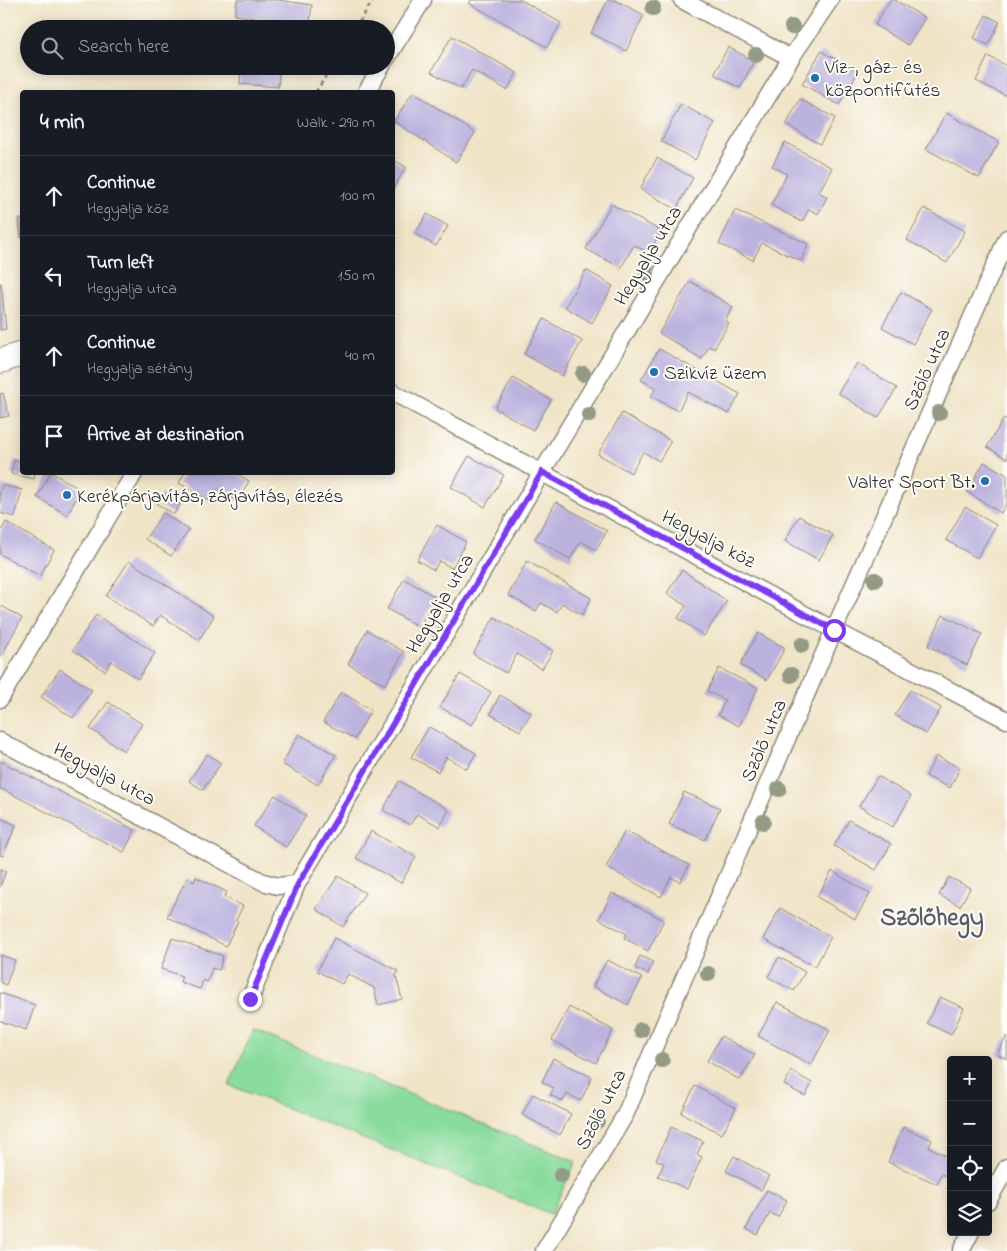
<!DOCTYPE html>
<meta charset="utf-8">
<style>
body{margin:0;font-family:"Indie Flower",sans-serif;background:#242831;color:#f1f3f6}
.controls{position:absolute;right:15px;bottom:15px;display:grid;overflow:hidden;border-radius:5px;box-shadow:0 2px 12px #0003}
.controls button{width:45px;height:45px;display:grid;place-items:center;padding:0;border:0;border-bottom:1px solid #363941;background:#171b24;color:#f1f3f6;font:25px sans-serif}
.stop{position:absolute;width:15px;height:15px;margin:-11px;border:4px solid #7c3aed;border-radius:50%;background:#fff}
.stop.end{background:#7c3aed;border-color:#fff;box-shadow:0 1px 5px #0008}
.list{margin:0;padding:0;list-style:none}
h2{display:flex;justify-content:space-between;align-items:center;height:65px;margin:0;padding:0 20px;font-size:21px}
h2 small{font-size:16px;font-weight:400;color:#9ea1a6}
.list li{display:grid;grid-template-columns:32px 1fr auto;gap:15px;align-items:center;box-sizing:border-box;height:80px;padding:0 20px;border-top:1px solid #363941}
.list b{display:block;font-size:19px;white-space:nowrap}
.list p{margin:0;font-size:16px;white-space:nowrap;color:#9ea1a6}
.list em{font-size:16px;font-style:normal;color:#9ea1a6}
.icon{flex:none;width:28px;height:28px;fill:none;stroke:currentColor;stroke-width:2;stroke-linecap:round;stroke-linejoin:round}
.map{position:relative;flex:none;width:1007px;height:1251px;overflow:hidden}
.search{position:absolute;background:#171b24;box-shadow:0 2px 12px #0003;left:20px;top:20px;width:375px;height:55px;display:flex;align-items:center;gap:12px;box-sizing:border-box;padding:0 18px;border-radius:28px;color:#9ea1a6;font-size:19px}
.panel{position:absolute;background:#171b24;box-shadow:0 2px 12px #0003;left:20px;top:90px;width:375px;height:385px;border-radius:5px}
.map>svg:first-child{display:block}
.green{fill:#8adc9d;stroke:#5a8464}
.building{fill:#bbb2de}
.lines{fill:none;stroke-linecap:round;stroke-linejoin:round}
.street-casing{stroke:#8e8879;stroke-width:19}
.secondary-casing{stroke:#8e8879;stroke-width:26}
.path{stroke:#8e8879;stroke-width:3;stroke-dasharray:4 4;stroke-linecap:butt}
.street{stroke:#fff;stroke-width:16}
.secondary{stroke:#fff;stroke-width:24}
.tree{fill:#949b84}
.route{stroke:#7c3aed;stroke-width:6}
.poi-dot{fill:#1f6fb2;stroke:#fdfcf7;stroke-width:2}
.labels{text-anchor:middle;stroke-width:4;stroke-linejoin:round;paint-order:stroke}
.poi-label{font-size:20px;fill:#2b2b2b;stroke:#fdfcf7;text-anchor:start}
.street-label{font-size:20px;fill:#2b2b2b;stroke:#fdfcf7}
.district-label{font-size:25px;font-weight:bold;fill:#5d5a6a;stroke:#fdfcf7}
</style>
<div class="map">
<svg width="1007" height="1251" viewBox="0 0 1007 1251">
<rect width="100%" height="100%" fill="#fdfcf7"/>
<filter id="ink" filterUnits="userSpaceOnUse"><feTurbulence type="fractalNoise" baseFrequency=".02" numOctaves="2"/><feDisplacementMap in="SourceGraphic" scale="10" xChannelSelector="R" yChannelSelector="G"/><feConvolveMatrix kernelMatrix="1 2 1 2 8 2 1 2 1" color-interpolation-filters="sRGB"/></filter>
<filter id="wash" filterUnits="userSpaceOnUse"><feTurbulence type="fractalNoise" baseFrequency=".0096" numOctaves="4" result="noise"/><feDisplacementMap in="SourceGraphic" scale="20" xChannelSelector="R" yChannelSelector="G"/><feGaussianBlur stdDeviation="1.12" result="paint"/><feColorMatrix in="noise" values="0 0 0 0 0 0 0 0 0 0 0 0 0 0 0 0 0 1.4 0 .05"/><feComposite in="paint" operator="in"/></filter>
<g filter="url(#wash)">
<rect width="100%" height="100%" fill="#f0e4c7"/>
<path class="green" d="M 253,1030 L 576,1162 L 551,1214 L 229,1085 Z"/>
<g id="blocks">
<path class="building" d="M 237,0 L 278,0 L 312,5 L 309,29 L 276,29 L 277,21 L 235,15 Z
M 471,0 L 521,0 L 561,23 L 547,47 L 469,3 Z
M 608,0 L 615,0 L 644,15 L 626,51 L 591,33 Z
M 890,0 L 895,0 L 925,18 L 908,45 L 875,25 Z
M 986,15 L 1000,22 L 988,45 L 974,38 Z
M 452,36 L 517,73 L 507,90 L 472,70 L 461,89 L 431,72 Z
M 728,47 L 754,61 L 740,88 L 714,74 Z
M 821,51 L 858,72 L 839,105 L 802,84 Z
M 988,56 L 1007,66 L 1007,96 L 976,81 Z
M 241,66 L 280,66 L 278,87 L 240,84 Z
M 413,92 L 475,133 L 456,162 L 394,121 Z
M 800,99 L 835,118 L 820,144 L 786,125 Z
M 681,104 L 715,123 L 695,160 L 661,141 Z
M 946,113 L 999,142 L 979,178 L 926,149 Z
M 785,142 L 832,168 L 819,192 L 827,197 L 818,214 L 809,209 L 802,222 L 771,205 L 787,174 L 772,166 Z
M 657,158 L 693,178 L 676,209 L 640,189 Z
M 392,159 L 406,167 L 392,191 Z
M 611,204 L 661,231 L 649,253 L 634,245 L 621,268 L 586,249 Z
M 924,208 L 965,231 L 947,263 L 907,240 Z
M 735,210 L 808,244 L 801,261 L 762,243 L 753,260 L 719,244 Z
M 427,214 L 448,226 L 436,246 L 415,234 Z
M 19,219 L 22,219 L 22,238 L 21,238 Z
M 586,270 L 613,286 L 592,323 L 565,307 Z
M 690,281 L 733,307 L 725,321 L 729,323 L 714,349 L 709,346 L 702,359 L 659,333 Z
M 0,283 L 1,283 L 6,329 L 0,330 Z
M 901,292 L 932,309 L 913,344 L 882,327 Z
M 544,319 L 582,341 L 562,376 L 524,354 Z
M 659,349 L 740,394 L 729,414 L 688,392 L 678,411 L 651,396 L 656,388 L 641,380 Z
M 857,363 L 897,388 L 878,418 L 838,393 Z
M 513,378 L 551,400 L 533,430 L 495,408 Z
M 3,393 L 9,416 L 0,418 L 0,394 Z
M 622,413 L 671,441 L 659,461 L 643,452 L 631,473 L 598,454 Z
M 1004,418 L 1007,420 L 1007,459 L 987,447 Z
M 469,456 L 504,475 L 485,507 L 451,487 Z
M 14,460 L 22,462 L 22,472 L 35,472 L 34,479 L 11,474 Z
M 984,462 L 1007,475 L 1007,503 L 1001,513 L 967,492 Z
M 51,472 L 81,490 L 67,515 L 37,497 Z
M 185,472 L 234,472 L 249,481 L 238,501 L 217,489 L 210,501 L 179,483 Z
M 2,485 L 22,490 L 15,517 L 0,513 L 0,491 Z
M 163,493 L 180,504 L 174,514 L 157,504 Z
M 556,502 L 607,531 L 596,550 L 581,541 L 570,559 L 535,539 Z
M 965,507 L 996,525 L 977,558 L 946,540 Z
M 163,513 L 189,530 L 171,556 L 145,539 Z
M 799,516 L 833,535 L 819,560 L 785,541 Z
M 6,522 L 54,550 L 40,576 L 0,554 L 0,533 Z
M 437,525 L 466,542 L 452,568 L 439,561 L 434,570 L 417,560 Z
M 129,561 L 214,616 L 199,640 L 160,615 L 153,626 L 106,596 Z
M 527,561 L 591,598 L 582,615 L 562,603 L 557,612 L 541,603 L 536,611 L 508,595 Z
M 682,570 L 727,601 L 704,636 L 678,618 L 686,606 L 667,593 Z
M 404,579 L 436,597 L 419,627 L 387,609 Z
M 2,606 L 22,618 L 0,658 L 0,610 Z
M 96,615 L 155,653 L 138,679 L 111,661 L 105,671 L 73,650 Z
M 943,615 L 982,634 L 967,665 L 928,646 Z
M 494,617 L 553,651 L 542,669 L 517,654 L 506,673 L 473,654 Z
M 367,630 L 404,652 L 385,685 L 348,664 Z
M 758,633 L 785,648 L 767,680 L 740,665 Z
M 719,668 L 758,688 L 739,726 L 718,715 L 725,700 L 707,691 Z
M 60,669 L 92,690 L 73,718 L 41,697 Z
M 460,674 L 491,692 L 472,725 L 440,707 Z
M 910,690 L 941,708 L 926,734 L 895,715 Z
M 341,692 L 371,710 L 355,739 L 323,722 Z
M 500,695 L 531,713 L 520,731 L 490,714 Z
M 108,702 L 142,724 L 124,751 L 90,729 Z
M 429,727 L 476,753 L 467,769 L 446,757 L 438,772 L 411,757 Z
M 299,734 L 336,755 L 318,785 L 282,764 Z
M 207,754 L 221,763 L 203,790 L 189,781 Z
M 936,756 L 960,768 L 950,788 L 926,776 Z
M 0,761 L 135,830 L 124,852 L 0,788 Z
M 878,776 L 911,796 L 893,827 L 859,806 Z
M 399,781 L 449,810 L 440,827 L 417,814 L 410,825 L 383,810 Z
M 684,792 L 720,808 L 705,840 L 669,824 Z
M 275,795 L 306,816 L 286,847 L 254,826 Z
M 0,818 L 16,825 L 3,856 L 0,855 Z
M 849,820 L 891,844 L 876,870 L 834,846 Z
M 371,831 L 416,857 L 401,883 L 356,858 Z
M 625,831 L 689,865 L 680,882 L 671,877 L 661,897 L 606,867 Z
M 0,869 L 6,871 L 0,887 Z
M 832,871 L 870,894 L 855,919 L 817,897 Z
M 338,876 L 365,893 L 343,927 L 316,909 Z
M 196,877 L 227,892 L 224,897 L 243,906 L 236,920 L 238,921 L 226,946 L 167,917 L 187,878 L 194,882 Z
M 949,877 L 970,888 L 960,906 L 939,895 Z
M 612,893 L 664,920 L 648,951 L 624,938 L 627,934 L 599,919 Z
M 780,908 L 831,937 L 815,967 L 763,939 Z
M 172,938 L 223,956 L 219,970 L 212,968 L 207,982 L 203,980 L 200,989 L 180,982 L 182,976 L 161,969 Z
M 334,938 L 398,971 L 396,976 L 402,999 L 378,1005 L 374,988 L 348,974 L 342,984 L 317,971 Z
M 0,955 L 15,960 L 6,985 L 0,982 Z
M 640,956 L 653,962 L 648,974 L 635,968 Z
M 779,957 L 805,972 L 794,991 L 768,977 Z
M 607,960 L 642,978 L 628,1005 L 593,986 Z
M 0,993 L 35,1005 L 26,1030 L 0,1021 Z
M 940,997 L 964,1008 L 951,1035 L 927,1023 Z
M 777,1002 L 830,1030 L 811,1065 L 758,1036 Z
M 569,1007 L 613,1030 L 596,1063 L 552,1040 Z
M 721,1036 L 755,1055 L 740,1080 L 707,1061 Z
M 1007,1036 L 1007,1059 L 997,1054 Z
M 553,1058 L 592,1077 L 581,1101 L 567,1094 L 563,1101 L 550,1095 L 554,1088 L 542,1082 Z
M 791,1071 L 812,1083 L 805,1096 L 784,1085 Z
M 695,1086 L 736,1108 L 722,1134 L 681,1113 Z
M 533,1094 L 571,1114 L 560,1135 L 522,1115 Z
M 671,1127 L 703,1141 L 697,1155 L 702,1157 L 687,1189 L 658,1176 L 664,1163 L 656,1160 Z
M 903,1127 L 932,1140 L 929,1147 L 947,1156 L 951,1148 L 951,1178 L 941,1174 L 937,1184 L 888,1162 Z
M 734,1156 L 769,1176 L 761,1190 L 726,1171 Z
M 767,1190 L 787,1200 L 778,1217 L 770,1213 L 758,1235 L 746,1229 Z"/>
</g>
</g>
<g filter="url(#ink)">
<use href="#blocks" fill-opacity="0" stroke="#8e8879" stroke-width="1"/>
<g class="lines">
<g class="street-casing">
<path id="street" d="M 791,58 L 830,0
M 386,59 L 423,0
M 366,92 L 382,66
M 392,392 L 834,630 L 1007,720
M 0,699 L 135,472
M 0,741 L 263,882 L 278,886 L 297,884 L 542,472 L 791,58 L 682,0
M 250,999 L 297,884
M 988,1201 L 1007,1167
M 544,1251 L 625,1115 L 834,630 L 1007,238
M 961,1251 L 971,1232"/>
</g>
<g class="secondary-casing">
<path id="secondary" d="M 0,361 L 22,354"/>
</g>
<path class="path" d="M 355,29 L 373,0
M 316,92 L 332,66"/>
<use href="#street" class="street"/>
<use href="#secondary" class="secondary"/>
</g>
<g class="tree">
<circle cx="653" cy="8" r="8"/>
<circle cx="792" cy="27" r="8"/>
<circle cx="756" cy="55" r="8"/>
<circle cx="647" cy="273" r="8"/>
<circle cx="583" cy="374" r="8"/>
<circle cx="939" cy="413" r="8"/>
<circle cx="589" cy="415" r="8"/>
<circle cx="875" cy="580" r="8"/>
<circle cx="802" cy="645" r="8"/>
<circle cx="791" cy="675" r="8"/>
<circle cx="779" cy="789" r="8"/>
<circle cx="763" cy="822" r="8"/>
<circle cx="708" cy="974" r="8"/>
<circle cx="641" cy="1030" r="8"/>
<circle cx="662" cy="1060" r="8"/>
<circle cx="597" cy="1121" r="8"/>
<circle cx="561" cy="1175" r="8"/>
</g>
</g>
<g class="lines" filter="url(#ink)">
<path class="route" d="M 250,999 L 298,884 L 542,472 L 834,630"/>
</g>
<g class="poi-dot">
<circle cx="815" cy="78" r="5"/>
<circle cx="654" cy="372" r="5"/>
<circle cx="985" cy="481" r="5"/>
<circle cx="67" cy="495" r="5"/>
</g>
<g class="labels">
<g class="poi-label">
<text x="825" y="73">Víz-, gáz- és<tspan x="825" dy="23">központifűtés</tspan></text>
<text x="664" y="379">Szikvíz üzem</text>
<text x="975" y="488" text-anchor="end">Valter Sport Bt.</text>
<text x="77" y="502">Kerékpárjavítás, zárjavítás, élezés</text>
</g>
<g class="street-label">
<text transform="translate(647 255) rotate(-59)" y="7">Hegyalja utca</text>
<text transform="translate(926 369) rotate(-66)" y="7">Szőlő utca</text>
<text transform="translate(709 538) rotate(28)" y="7">Hegyalja köz</text>
<text transform="translate(439 603) rotate(-59)" y="7">Hegyalja utca</text>
<text transform="translate(763 740) rotate(-67)" y="7">Szőlő utca</text>
<text transform="translate(105 773) rotate(28)" y="7">Hegyalja utca</text>
<text transform="translate(600 1109) rotate(-63)" y="7">Szőlő utca</text>
</g>
<g class="district-label">
<text x="932" y="925">Szőlőhegy</text>
</g>
</g>
</svg>
<div class="controls">
<button>+</button>
<button>−</button>
<button><svg class="icon" aria-label="locate" viewBox="0 0 24 24"><circle cx="12" cy="12" r="6"/><path d="M12 2v4M12 18v4M2 12h4M18 12h4"/></svg></button>
<button><svg class="icon" aria-label="layers" viewBox="0 0 24 24"><path d="M12 4l9 5-9 5-9-5zM3 14l9 5 9-5"/></svg></button>
</div>
<div class="stop" style="left:834px;top:630px"></div>
<div class="stop end" style="left:250px;top:999px"></div>
<div class="search"><svg class="icon" aria-label="search" viewBox="0 0 24 24"><circle cx="10" cy="10" r="6"/><path d="M15 15l6 6"/></svg>Search here</div>
<section class="panel">
<h2>4 min<small>Walk · 290 m</small></h2>
<ul class="list">
<li><svg class="icon" aria-label="ahead" viewBox="0 0 24 24"><path d="M12 20V5M6 11l6-6 6 6"/></svg><div><b>Continue</b><p>Hegyalja köz</p></div><em>100 m</em></li>
<li><svg class="icon" aria-label="left" viewBox="0 0 24 24"><path d="M17 20v-9H6M10 6l-5 5 5 5"/></svg><div><b>Turn left</b><p>Hegyalja utca</p></div><em>150 m</em></li>
<li><svg class="icon" aria-label="ahead" viewBox="0 0 24 24"><path d="M12 20V5M6 11l6-6 6 6"/></svg><div><b>Continue</b><p>Hegyalja sétány</p></div><em>40 m</em></li>
<li><svg class="icon" aria-label="arrive" viewBox="0 0 24 24"><path d="M6 21V4h12l-3 4 3 4H6"/></svg><div><b>Arrive at destination</b></div></li>
</ul>
</section>
</div>
